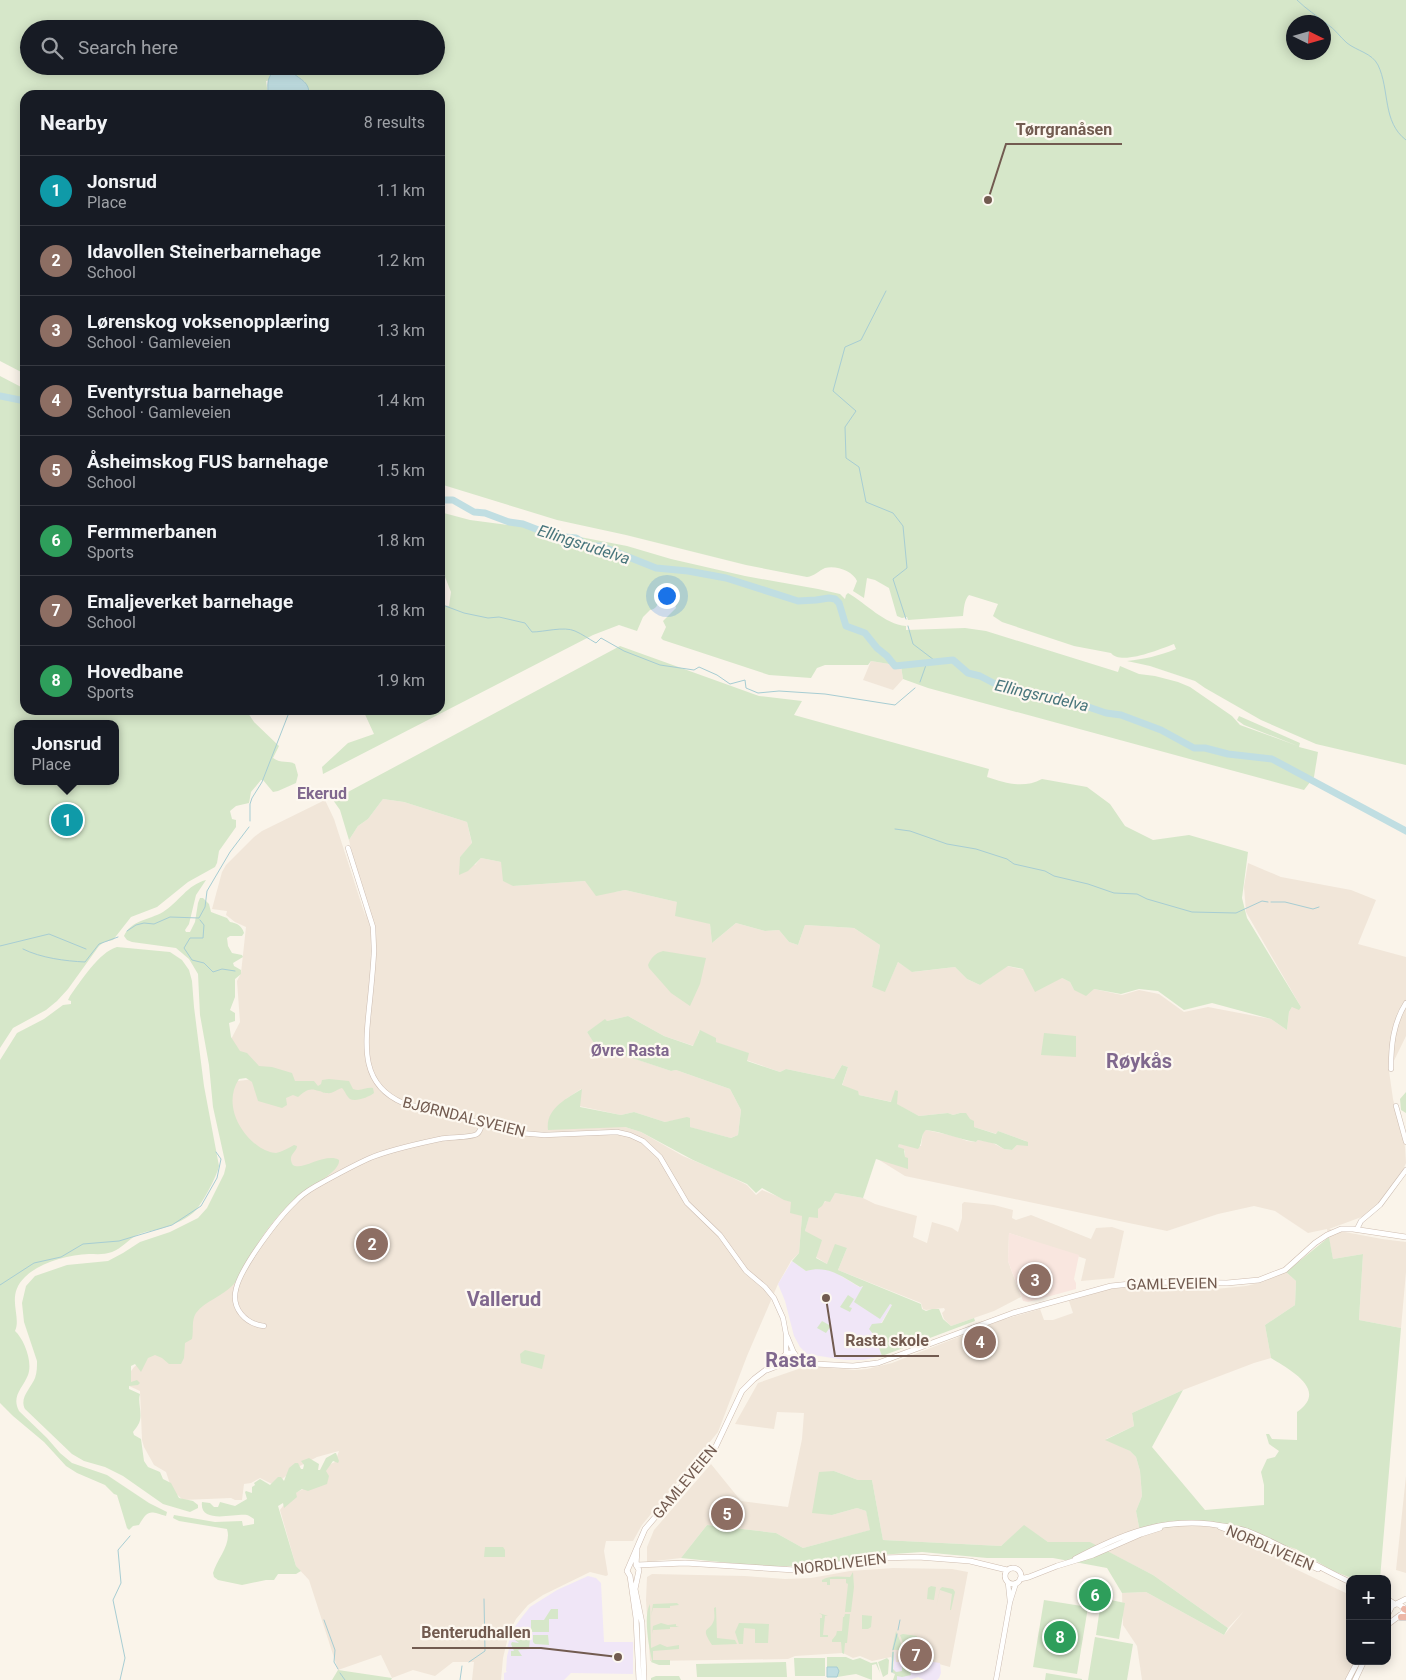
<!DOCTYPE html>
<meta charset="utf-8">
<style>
body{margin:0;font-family:Roboto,sans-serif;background:#20242c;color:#f1f3f6}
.controls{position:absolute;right:15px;bottom:15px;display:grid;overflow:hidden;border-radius:10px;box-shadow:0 2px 12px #0003}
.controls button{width:45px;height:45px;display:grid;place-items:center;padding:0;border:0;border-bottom:1px solid #363941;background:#171b24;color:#f1f3f6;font:25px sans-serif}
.compass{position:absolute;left:1286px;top:15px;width:45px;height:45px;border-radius:50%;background:#171b24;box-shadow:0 2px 12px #0003;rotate:95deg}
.you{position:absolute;left:666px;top:595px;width:18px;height:18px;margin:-12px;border:4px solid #fff;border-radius:50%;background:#1a73e8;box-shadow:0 0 0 8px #1a73e833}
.badge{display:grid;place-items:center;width:32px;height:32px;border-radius:50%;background:#ea580c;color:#fff;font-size:16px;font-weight:700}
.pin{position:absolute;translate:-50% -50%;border:2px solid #fff;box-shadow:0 1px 5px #0006}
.popup{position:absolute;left:14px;top:720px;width:105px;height:65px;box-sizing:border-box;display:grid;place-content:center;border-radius:10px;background:#171b24;filter:drop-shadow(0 1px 4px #0005);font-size:16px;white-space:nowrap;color:#9ea1a6}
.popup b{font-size:19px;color:#f1f3f6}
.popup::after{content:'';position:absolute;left:50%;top:100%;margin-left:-10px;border:10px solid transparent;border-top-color:#171b24}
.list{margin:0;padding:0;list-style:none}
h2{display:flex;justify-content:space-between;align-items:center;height:65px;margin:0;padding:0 20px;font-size:21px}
h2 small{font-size:16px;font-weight:400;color:#9ea1a6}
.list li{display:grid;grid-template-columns:32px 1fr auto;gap:15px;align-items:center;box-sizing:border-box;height:70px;padding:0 20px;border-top:1px solid #363941}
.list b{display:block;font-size:19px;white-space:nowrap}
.list p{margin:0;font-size:16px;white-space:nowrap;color:#9ea1a6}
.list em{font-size:16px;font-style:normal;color:#9ea1a6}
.icon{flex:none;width:28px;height:28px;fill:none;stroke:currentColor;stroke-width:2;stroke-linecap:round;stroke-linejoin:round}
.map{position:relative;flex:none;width:1406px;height:1680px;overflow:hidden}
.search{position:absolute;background:#171b24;box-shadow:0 2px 12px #0003;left:20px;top:20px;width:425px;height:55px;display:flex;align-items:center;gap:12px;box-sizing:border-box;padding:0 18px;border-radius:28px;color:#9ea1a6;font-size:19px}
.panel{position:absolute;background:#171b24;box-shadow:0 2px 12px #0003;left:20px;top:90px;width:425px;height:625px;border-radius:15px}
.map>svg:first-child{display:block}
.residential{fill:#f1e6d9}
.commercial{fill:#f9e6df}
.education{fill:#f0e6f7}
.green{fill:#d6e7c9;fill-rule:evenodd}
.water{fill:#c0dee2;stroke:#a7cdd3}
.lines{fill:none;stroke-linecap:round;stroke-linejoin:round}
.stream{stroke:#a7cdd3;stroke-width:1}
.river{stroke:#c0dee2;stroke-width:7}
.tertiary-casing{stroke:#ccbcb1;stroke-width:5.5}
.secondary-casing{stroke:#cebcaf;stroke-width:6}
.motorway-casing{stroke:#d8d1ce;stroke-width:8}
.tertiary{stroke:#fff;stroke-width:4.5}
.secondary{stroke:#fff;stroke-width:5}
.motorway{stroke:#edb8a8;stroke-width:6}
.labels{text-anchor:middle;stroke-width:4.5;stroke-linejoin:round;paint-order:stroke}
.street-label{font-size:15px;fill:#725b50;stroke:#fdf8f0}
.water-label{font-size:16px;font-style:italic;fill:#48757c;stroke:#fdf8f0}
.neighbourhood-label{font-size:16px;font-weight:bold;fill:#80688e;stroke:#fdf8f0}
.district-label{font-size:20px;font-weight:bold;fill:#80688e;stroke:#fdf8f0}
.leader{fill:none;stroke:#725b50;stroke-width:2}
.callout-dot{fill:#725b50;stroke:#fdf8f0;stroke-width:2}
.callout-label{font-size:16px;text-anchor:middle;font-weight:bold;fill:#725b50;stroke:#fdf8f0;stroke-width:4.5;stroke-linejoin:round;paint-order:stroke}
</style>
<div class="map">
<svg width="1406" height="1680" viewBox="0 0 1406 1680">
<rect width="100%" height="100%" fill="#faf4ea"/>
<path class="residential" d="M 871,661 L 901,666 L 903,679 L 893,690 L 863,680 Z
M 383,799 L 404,802 L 467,822 L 472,844 L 460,857 L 475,865 L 481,858 L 501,862 L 513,886 L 585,881 L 615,892 L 625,890 L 677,902 L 710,924 L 712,943 L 736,923 L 765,931 L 779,930 L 789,942 L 798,945 L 805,925 L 854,928 L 880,945 L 872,987 L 885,991 L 898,962 L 913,972 L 955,967 L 967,979 L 980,985 L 1007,966 L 1062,978 L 1070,982 L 1074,990 L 1094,989 L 1122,995 L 1139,990 L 1159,994 L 1184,1012 L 1208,1007 L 1271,1019 L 1287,1030 L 1289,1012 L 1292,1007 L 1301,1007 L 1246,912 L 1244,887 L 1248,863 L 1281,877 L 1351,890 L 1376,900 L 1358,944 L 1406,957 L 1406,1036 L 1389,1071 L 1393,1099 L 1405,1147 L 1406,1163 L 1401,1174 L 1378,1205 L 1367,1215 L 1329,1229 L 1382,1239 L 1406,1242 L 1406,1272 L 1401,1328 L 1359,1320 L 1363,1254 L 1333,1259 L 1327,1229 L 1308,1233 L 1275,1211 L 1254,1206 L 1218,1214 L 1167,1231 L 905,1176 L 876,1158 L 905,1157 L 905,1151 L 898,1147 L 899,1144 L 921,1146 L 923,1132 L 926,1130 L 954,1136 L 967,1141 L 976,1142 L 978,1140 L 991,1142 L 1004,1149 L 1012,1150 L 1017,1145 L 1026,1141 L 998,1131 L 997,1134 L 974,1127 L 970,1120 L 960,1113 L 953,1115 L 948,1113 L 919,1116 L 896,1104 L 897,1091 L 895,1091 L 892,1102 L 859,1095 L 857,1091 L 842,1086 L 848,1067 L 842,1065 L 834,1079 L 786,1069 L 780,1072 L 746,1060 L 748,1053 L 715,1042 L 699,1031 L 694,1046 L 664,1036 L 628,1016 L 607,1021 L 605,1020 L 587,1032 L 601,1052 L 601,1046 L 624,1048 L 627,1056 L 671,1071 L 676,1070 L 730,1089 L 741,1110 L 738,1135 L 731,1138 L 689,1127 L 690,1119 L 687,1118 L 665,1122 L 634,1112 L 621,1115 L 579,1106 L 581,1089 L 566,1099 L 608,1126 L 625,1127 L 641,1132 L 683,1156 L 725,1174 L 747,1185 L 756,1195 L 762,1190 L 791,1202 L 802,1216 L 799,1253 L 791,1261 L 778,1284 L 747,1356 L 718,1432 L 642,1525 L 633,1541 L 606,1541 L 604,1551 L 608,1575 L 606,1576 L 590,1572 L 543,1595 L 528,1605 L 516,1619 L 509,1633 L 503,1658 L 501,1680 L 472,1680 L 474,1662 L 453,1662 L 435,1676 L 413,1670 L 392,1678 L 381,1655 L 338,1670 L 309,1580 L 296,1566 L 280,1510 L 291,1495 L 322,1480 L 324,1467 L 335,1462 L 339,1451 L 317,1457 L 298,1467 L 274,1485 L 260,1478 L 251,1483 L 244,1484 L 242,1500 L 235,1500 L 231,1498 L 183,1500 L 172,1490 L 166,1472 L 154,1465 L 144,1447 L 142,1440 L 140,1391 L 129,1386 L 129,1374 L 134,1367 L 149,1355 L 188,1317 L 306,1175 L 286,1159 L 260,1160 L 228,1126 L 230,1082 L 271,1077 L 226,1049 L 240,1022 L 237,981 L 241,973 L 246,927 L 235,922 L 226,915 L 227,911 L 212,909 L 222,872 L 226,865 L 254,837 L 262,831 L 325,800 L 334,819 L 366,918 L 349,840 L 358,826 L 368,819 Z
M 835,1193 L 863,1198 L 875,1204 L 917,1216 L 913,1237 L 927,1243 L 932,1222 L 952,1228 L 958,1232 L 962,1218 L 962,1204 L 964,1202 L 994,1205 L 1013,1210 L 1012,1218 L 1016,1220 L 1031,1215 L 1091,1239 L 1096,1228 L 1112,1227 L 1124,1231 L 1114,1278 L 1081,1281 L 1086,1259 L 1009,1233 L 1008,1261 L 1021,1297 L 994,1311 L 951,1326 L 944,1319 L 942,1313 L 945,1310 L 944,1308 L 926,1310 L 923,1309 L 921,1303 L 838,1270 L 847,1248 L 827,1264 L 816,1257 L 805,1231 L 809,1216 Z
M 1286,1272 L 1296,1281 L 1295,1305 L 1265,1325 L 1271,1358 L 1254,1363 L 1183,1390 L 1132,1413 L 1134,1426 L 1106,1439 L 1130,1451 L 1136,1457 L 1140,1471 L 1142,1496 L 1136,1511 L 1140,1532 L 1191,1524 L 1228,1528 L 1296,1549 L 1285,1564 L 1350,1595 L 1350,1661 L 1356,1661 L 1346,1680 L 1142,1680 L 1137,1646 L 1123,1625 L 1122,1593 L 1146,1592 L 1224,1635 L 1244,1611 L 1228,1628 L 1153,1575 L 1089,1542 L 1048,1542 L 1024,1526 L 1001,1546 L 883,1540 L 872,1480 L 858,1480 L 834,1471 L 832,1515 L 857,1508 L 866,1511 L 871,1530 L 803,1548 L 776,1533 L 707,1525 L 681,1558 L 647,1562 L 647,1547 L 654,1530 L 711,1464 L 741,1501 L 788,1507 L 802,1439 L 804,1413 L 777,1412 L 774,1429 L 735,1424 L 758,1383 L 807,1366 L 855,1370 L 867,1369 L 892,1363 L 1002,1320 L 1040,1309 L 1044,1320 L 1053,1320 L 1073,1313 L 1069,1301 L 1109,1289 L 1160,1285 L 1197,1285 L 1203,1288 L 1215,1289 L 1246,1286 L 1263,1282 Z
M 1406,1476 L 1406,1573 L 1396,1570 Z
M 893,1568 L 952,1569 L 968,1572 L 950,1667 L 939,1664 L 894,1662 L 891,1657 L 872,1661 L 860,1656 L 853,1658 L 843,1653 L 795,1656 L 788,1659 L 650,1661 L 646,1600 L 647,1577 L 652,1574 L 745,1576 L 785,1579 L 811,1578 L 850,1571 Z"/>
<path class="commercial" d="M 1009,1233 L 1079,1255 L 1074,1279 L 1076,1283 L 1076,1289 L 1028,1302 L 1023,1301 L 1008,1261 Z"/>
<path class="education" d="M 792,1261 L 806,1271 L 817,1268 L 833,1271 L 859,1287 L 864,1286 L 875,1293 L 892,1305 L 874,1335 L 882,1356 L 863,1360 L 845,1360 L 807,1354 L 800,1347 L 794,1336 L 785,1301 L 778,1284 Z
M 588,1576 L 596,1578 L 601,1583 L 604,1642 L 633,1642 L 633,1674 L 571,1673 L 564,1680 L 504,1680 L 504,1673 L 507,1672 L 506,1671 L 507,1656 L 509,1649 L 507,1649 L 509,1641 L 514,1628 L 522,1617 L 530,1607 L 541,1600 L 557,1590 Z
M 895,1649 L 896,1662 L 927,1661 L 940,1663 L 941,1673 L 939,1678 L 937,1680 L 925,1680 L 918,1677 L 909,1680 L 896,1680 L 895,1674 L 893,1674 Z"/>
<path class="green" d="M 0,0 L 1406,0 L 1406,765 L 1316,744 L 1261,720 L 1205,688 L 1195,681 L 1150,666 L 1127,661 C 1144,659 1159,656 1176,649 L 1174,644 C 1160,649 1121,666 1111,653 L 1074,646 L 1002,622 L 993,616 L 998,604 L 969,595 C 964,600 964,609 963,616 L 908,620 L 907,617 L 902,618 L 897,616 L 889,588 L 875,580 L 867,578 L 864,598 L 853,591 L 857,581 C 853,571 836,565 825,568 C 818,571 815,576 807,577 L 746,565 L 626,535 L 557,520 L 440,484 L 440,95 L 306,95 L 309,92 L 304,81 L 294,76 L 266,81 L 268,95 L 25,95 L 25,374 L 0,361 ZM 1294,22 L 1324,22 L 1324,52 L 1294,52 ZM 29,29 L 436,29 L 436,66 L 29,66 Z
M 0,376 L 25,389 L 25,710 L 246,710 L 254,722 L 279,746 L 273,758 C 281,764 289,760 295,764 L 298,775 L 296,783 L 278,791 L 273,792 L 263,780 L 261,780 L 251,792 L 249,803 L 236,806 L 230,811 L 232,819 L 236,820 L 236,827 L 219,851 L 217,863 L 215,867 L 188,882 L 157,907 L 131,917 L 113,940 L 104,942 L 99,946 L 68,989 L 57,1001 L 46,1010 L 13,1028 L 0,1048 ZM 18,724 L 116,724 L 116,781 L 18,781 Z
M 440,512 L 470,520 L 508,525 L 531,526 L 554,532 L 627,546 L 671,559 L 745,576 L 818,589 L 840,594 L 845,599 L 846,595 L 848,593 C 867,604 884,624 906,626 L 906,630 L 965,628 L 986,631 L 1118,672 L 1120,666 L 1139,674 L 1155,676 L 1178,682 L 1190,687 L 1232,716 L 1240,725 L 1298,746 L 1244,725 L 1237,720 L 1239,716 L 1300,743 L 1299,747 L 1318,752 L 1314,777 L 1304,790 L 928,688 L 903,679 L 901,666 L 871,661 L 868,665 L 825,665 L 817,668 L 811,678 L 769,675 L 663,640 L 661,638 L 666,627 L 663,621 L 676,608 L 675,604 L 663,596 C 657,601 659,609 650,610 L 643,617 L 637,631 L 619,625 L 593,635 L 323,774 L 322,767 L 348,743 L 374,734 L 363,710 L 440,710 L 440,605 L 449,606 L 451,592 L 443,572 L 445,546 L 440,540 Z
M 620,646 L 759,696 L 802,701 L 794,715 L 989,769 L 987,777 C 1006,783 1023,789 1042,779 L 1087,787 L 1110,804 L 1125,826 L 1153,840 L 1189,835 L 1248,852 L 1242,898 L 1247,918 L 1301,1007 L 1299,1010 L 1292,1007 L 1289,1012 L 1287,1030 L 1271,1019 L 1212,1003 L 1184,1010 L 1158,991 L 1139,989 L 1121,994 L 1094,989 L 1086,996 L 1074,990 L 1070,982 L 1062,978 L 1035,992 L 1023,969 L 1008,966 L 980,985 L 967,979 L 955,967 L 912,972 L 898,962 L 885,992 L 872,987 L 880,945 L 854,928 L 805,925 L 798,945 L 789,942 L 779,930 L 765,931 L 736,923 L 712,943 L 710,924 L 675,916 L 677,902 L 625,890 L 596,896 L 585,881 L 513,886 L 503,881 L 501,862 L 481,858 L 468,871 L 459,875 L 460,857 L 472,843 L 467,822 L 404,802 L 383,799 L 368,819 L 358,826 L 349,840 L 340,810 L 333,800 Z
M 206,880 L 196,895 L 189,924 L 185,930 L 186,932 L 190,932 L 195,922 L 198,903 L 200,898 L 203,898 L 209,904 L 211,912 L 227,918 L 230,922 C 237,923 242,926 244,933 L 242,936 L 230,936 L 227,938 L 228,946 L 232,953 L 242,955 L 243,957 L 233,963 L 234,966 L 241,970 L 241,974 L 235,979 L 235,997 L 230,1010 L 235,1013 L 235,1021 L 229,1023 L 231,1037 L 240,1051 L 247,1053 L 259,1066 L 272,1067 L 292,1073 L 295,1081 L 314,1081 L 318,1086 L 321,1084 L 322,1080 L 329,1079 L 349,1081 L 353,1089 C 361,1092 365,1087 373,1088 L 374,1093 C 369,1097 356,1102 350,1099 C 347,1097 345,1091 342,1088 C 337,1089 333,1094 327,1093 C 323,1093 323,1092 319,1091 C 309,1087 305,1091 298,1097 L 293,1095 L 286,1098 L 287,1105 L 282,1108 L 258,1101 L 252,1082 L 246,1078 L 239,1079 C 223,1103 239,1134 261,1148 C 265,1150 271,1153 276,1153 C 282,1152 288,1148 294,1145 L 297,1146 C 297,1151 290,1154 291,1160 C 293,1178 324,1151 339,1160 C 341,1172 307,1188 298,1196 C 279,1212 263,1234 250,1256 C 245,1265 240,1277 233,1285 C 223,1296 205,1301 196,1313 C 191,1321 194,1330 192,1339 L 185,1343 L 184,1358 L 181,1364 L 169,1364 L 162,1358 L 155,1355 L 148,1358 L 141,1372 L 135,1364 L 131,1366 L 131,1382 L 137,1380 L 140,1383 L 138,1385 L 129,1386 L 129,1389 L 140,1394 C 137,1403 144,1416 138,1425 C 137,1427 135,1429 133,1432 L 134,1435 L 141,1439 L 144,1461 L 148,1467 L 160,1472 L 163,1479 L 171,1483 L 179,1498 L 193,1501 L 198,1505 L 198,1508 L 190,1512 L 163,1504 L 123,1476 L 105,1467 L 84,1461 L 72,1454 L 25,1409 C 19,1398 31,1388 35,1378 C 37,1372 37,1367 37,1361 L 24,1322 L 22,1303 L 26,1286 L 35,1276 L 67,1265 L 108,1261 L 123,1253 L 140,1242 L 170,1232 L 198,1218 L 207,1208 L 224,1174 L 226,1166 L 213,1107 L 209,1065 L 200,1015 L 198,974 L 189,959 L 176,948 L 132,942 L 127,940 L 124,936 C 131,920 149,920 163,912 C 179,902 187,885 206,880 Z
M 117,947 L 170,952 L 182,960 L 189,970 L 192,981 L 194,1007 L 204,1086 L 219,1166 C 217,1176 203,1202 196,1210 C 189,1218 173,1225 163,1228 C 154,1231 145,1231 137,1235 C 128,1240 121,1249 112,1252 C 104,1255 96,1254 89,1254 C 68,1255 40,1262 25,1277 C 5,1296 22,1316 15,1331 C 24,1339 33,1362 28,1375 C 23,1388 11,1396 19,1411 L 47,1438 L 60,1453 L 72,1463 L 107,1475 L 149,1503 L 167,1512 L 166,1516 C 150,1511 148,1509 139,1525 L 133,1526 L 129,1530 L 127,1528 L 117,1495 L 114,1494 L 105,1485 L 77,1473 L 66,1466 L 44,1442 L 13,1416 L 0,1403 L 0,1060 L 17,1033 L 44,1019 L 63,1005 L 71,1004 L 71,1001 L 68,1000 L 70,996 C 81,981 99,952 117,947 Z
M 663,951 L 706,958 L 700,984 L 690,1006 L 671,993 L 649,968 L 648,965 C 651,958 655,953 663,951 Z
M 628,1016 L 664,1036 L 693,1046 L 700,1030 L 716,1038 L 716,1042 L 749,1053 L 747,1061 L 780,1072 L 786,1069 L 834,1079 L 842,1065 L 848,1067 L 842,1085 L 858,1091 L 859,1095 L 891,1102 L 895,1090 L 898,1091 L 897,1104 L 919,1116 L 948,1113 L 953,1115 L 960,1113 L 966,1113 L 970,1119 L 974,1121 L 974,1127 L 996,1134 L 998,1131 L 1028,1142 L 1028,1146 L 1017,1145 L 1012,1150 L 1004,1149 L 996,1144 L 978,1140 L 976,1142 C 959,1139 943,1132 926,1130 C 920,1135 923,1143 918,1149 L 899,1144 L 898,1147 L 904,1149 L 905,1157 L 908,1158 L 908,1169 L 876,1159 L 863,1198 L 835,1193 L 830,1202 L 825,1201 L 822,1206 L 818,1209 L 818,1218 L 809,1217 L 805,1231 L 822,1240 L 816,1258 L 827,1264 L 835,1244 L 847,1248 L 838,1270 L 921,1304 L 922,1309 L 926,1311 L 932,1309 L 939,1309 L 943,1319 L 951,1326 L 974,1318 L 975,1321 L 882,1356 L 874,1335 L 869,1329 L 872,1324 L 882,1323 L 892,1305 L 890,1304 L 880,1319 L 854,1302 L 863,1286 L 860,1287 C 841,1276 828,1265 806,1271 L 792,1261 L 799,1253 L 802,1216 L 790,1213 L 791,1202 L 784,1200 L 762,1188 L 756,1193 L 747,1184 L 693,1160 L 641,1132 L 625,1127 L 548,1130 C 545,1109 567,1098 582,1089 L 580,1107 L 621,1115 L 634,1112 L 665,1122 L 687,1117 L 690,1118 L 690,1127 L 731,1138 L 738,1135 L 741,1110 L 730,1089 L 676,1070 L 671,1071 L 626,1056 L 624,1048 L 602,1046 L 601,1054 L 587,1032 L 605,1019 L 607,1021 Z
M 1044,1033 L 1076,1036 L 1076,1057 L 1041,1055 Z
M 1406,1092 L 1406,1113 L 1401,1110 L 1400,1099 Z
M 1329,1237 L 1333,1259 L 1363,1254 L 1359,1320 L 1401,1328 L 1380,1579 L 1354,1579 L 1333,1571 L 1296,1549 L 1228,1528 L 1191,1524 L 1140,1532 L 1136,1511 L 1142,1496 L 1140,1471 L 1136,1457 L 1130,1451 L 1105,1440 L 1134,1426 L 1132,1413 L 1183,1390 L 1152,1447 L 1205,1510 L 1264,1505 L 1264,1485 L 1261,1472 L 1267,1459 L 1275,1457 L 1279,1451 L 1269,1444 L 1266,1434 L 1269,1434 L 1272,1439 L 1297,1440 L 1297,1412 C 1329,1390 1290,1370 1271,1358 L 1265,1325 L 1295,1305 L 1296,1281 L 1286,1272 Z
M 848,1295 L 854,1299 L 849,1307 L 852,1308 L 850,1312 L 840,1307 Z
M 822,1321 L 831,1326 L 826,1333 L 817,1328 Z
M 525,1350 L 545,1355 L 542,1369 L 521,1363 L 520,1354 Z
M 335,1453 L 336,1453 L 339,1461 L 338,1463 L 333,1461 L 326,1471 L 329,1476 L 327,1484 L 308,1491 L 302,1489 L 296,1493 L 297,1497 L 284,1508 L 283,1503 L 278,1506 L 296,1566 L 301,1571 L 296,1574 L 278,1574 L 274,1580 L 266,1580 L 242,1585 L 218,1580 L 214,1577 L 213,1573 C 217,1559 232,1544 227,1529 L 179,1521 L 173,1518 L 174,1515 L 215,1522 L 242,1521 L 243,1526 L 254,1524 L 254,1519 C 251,1517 250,1516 247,1515 C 235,1513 199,1525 202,1502 L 210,1503 L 214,1507 L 218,1507 L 220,1502 L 235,1506 L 247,1499 L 245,1492 L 246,1491 L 252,1493 L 252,1487 L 255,1485 L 254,1483 L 260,1479 L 270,1485 L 278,1477 L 281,1477 L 284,1481 L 289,1468 L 295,1463 L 298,1463 L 301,1469 L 303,1469 L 304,1465 L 301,1461 L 309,1458 L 319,1464 L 318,1470 L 320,1470 L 326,1458 Z
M 834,1471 L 858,1480 L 872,1480 L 883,1540 L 1001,1546 L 1024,1525 L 1048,1542 L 1090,1542 L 1153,1575 L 1228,1628 L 1224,1635 L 1146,1592 L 1122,1593 L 1107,1568 L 1053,1558 L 987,1558 L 922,1552 L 865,1556 L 818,1565 L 770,1567 L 681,1558 L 707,1525 L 776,1533 L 803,1548 L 870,1530 L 866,1511 L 857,1508 L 832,1515 L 812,1513 L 819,1472 Z
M 485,1547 L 503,1547 L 505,1550 L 505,1557 L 484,1557 Z
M 853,1572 L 854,1587 L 851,1612 L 845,1612 L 848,1584 L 846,1583 L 846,1579 L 830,1579 L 830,1585 L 827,1585 L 827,1582 L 822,1582 L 822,1580 C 830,1575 840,1577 850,1577 Z
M 931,1586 L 936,1587 L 934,1600 L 927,1599 L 928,1588 Z
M 1092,1586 L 1101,1588 L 1098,1604 L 1089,1602 Z
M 942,1587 L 953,1589 L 955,1592 L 951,1610 L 950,1610 L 952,1594 L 940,1590 L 936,1607 L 940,1589 Z
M 1102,1594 L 1107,1595 L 1106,1599 L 1125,1603 L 1119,1639 L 1096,1635 Z
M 1044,1600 L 1088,1607 L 1077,1674 L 1033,1667 Z
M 677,1603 L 679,1605 L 670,1606 L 670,1608 L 653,1608 L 651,1616 L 653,1604 Z
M 650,1604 L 651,1648 L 660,1644 L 667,1647 L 679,1645 L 679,1649 L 653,1651 L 653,1660 L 670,1660 L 670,1665 L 659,1665 L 651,1662 L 652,1660 C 649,1647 643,1616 650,1604 Z
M 716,1607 L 717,1638 L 735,1640 L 737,1644 L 712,1645 C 699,1625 710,1633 714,1620 C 715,1617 714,1611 714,1608 Z
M 551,1609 L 558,1609 L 558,1619 L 549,1619 L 549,1632 L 531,1632 L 531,1620 L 544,1620 Z
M 819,1613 L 828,1616 L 825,1616 L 823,1635 L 828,1635 L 828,1637 L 820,1637 L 820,1618 L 822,1618 L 822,1615 Z
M 845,1614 L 850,1614 L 847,1643 L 845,1643 L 844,1654 L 842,1653 L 841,1642 L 832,1642 L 832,1640 L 836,1635 L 837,1631 L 842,1631 L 843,1617 L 844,1617 Z
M 862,1615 L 872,1616 L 871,1627 L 868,1629 L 862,1629 Z
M 661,1623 L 668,1625 L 676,1624 L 676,1626 L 679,1627 L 670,1627 L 670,1629 L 653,1630 L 652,1634 L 653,1626 Z
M 739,1623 L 769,1624 L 768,1643 L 755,1643 L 755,1629 L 744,1628 L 743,1644 L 739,1644 L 735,1632 Z
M 896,1631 L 902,1646 L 915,1649 L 892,1650 Z
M 903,1634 L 917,1636 L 916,1639 L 913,1637 L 912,1644 L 916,1643 L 915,1646 L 908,1644 L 907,1646 L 903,1643 L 900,1635 Z
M 520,1635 L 526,1636 L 530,1639 L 529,1649 L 518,1650 L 522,1656 L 511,1656 L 511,1651 L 514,1651 L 511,1644 L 512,1642 L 519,1643 L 515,1640 Z
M 533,1635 L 548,1635 L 549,1645 L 535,1644 L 533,1642 Z
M 1095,1637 L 1133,1644 L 1127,1680 L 1088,1680 Z
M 892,1652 L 894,1652 L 893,1669 L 896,1672 L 902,1671 L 902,1666 L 907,1666 L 907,1668 L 909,1668 L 911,1675 L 902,1677 L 897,1676 L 897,1680 L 893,1680 L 895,1674 L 891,1672 Z
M 827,1657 L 846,1657 L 853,1660 L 860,1658 L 871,1663 L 877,1662 L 880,1673 L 876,1664 L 872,1665 L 872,1680 L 856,1674 L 837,1677 L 837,1668 L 827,1667 Z
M 794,1658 L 825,1658 L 825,1676 L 795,1676 Z
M 887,1658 L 889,1660 L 888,1674 L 883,1677 L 878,1662 Z
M 786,1662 L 787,1677 L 697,1677 L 696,1664 Z
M 338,1670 L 392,1678 L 391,1680 L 332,1680 Z
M 1046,1673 L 1082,1679 L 1082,1680 L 1045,1680 Z
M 656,1676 L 679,1676 L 681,1680 L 651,1680 L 651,1678 Z"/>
<path class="water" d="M 276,69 L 290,69 C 296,79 308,79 309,92 L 306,95 L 268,95 C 268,83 266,78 276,69 Z
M 827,1667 L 837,1667 L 839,1671 L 837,1677 L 827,1677 Z"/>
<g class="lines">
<path class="stream" d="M 1297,0 C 1306,9 1317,16 1327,24 C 1335,29 1340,37 1347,43 C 1357,51 1372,53 1378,65 C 1390,90 1382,122 1406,140
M 886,291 L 861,340 L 845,347 L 833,391 L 856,411 L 845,427 L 846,458 L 859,467 L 866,502 L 893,513 L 903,526 L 907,568 L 893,579 L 906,619
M 22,559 L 25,559
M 440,604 L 464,613 L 488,618 L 499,617 L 525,623 L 532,632 C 544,632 564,626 575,631 C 582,634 589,639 596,643 L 601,638 L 624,651 L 660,665 L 694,670 L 699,667 L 717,675 L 730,684 L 745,680 L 746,688 L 758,693 L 779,691 L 825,694 L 895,705 L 915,688
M 908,626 L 913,644 L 938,663
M 920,682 L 926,665
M 250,821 L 250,804 L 252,798 L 262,782 L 290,710
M 895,829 L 910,831 L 947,844 L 976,849 L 1007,859 L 1014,864 L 1045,871 L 1054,876 L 1088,884 L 1114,893 L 1137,894 L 1147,899 L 1192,912 L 1236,913 L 1262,901 L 1268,902
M 1271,902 L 1285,902 L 1313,909 L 1319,907
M 200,920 L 204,925 L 203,938 L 190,938 L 184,948 L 192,960 L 204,963 L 213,972 L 222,969 L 235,971
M 127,931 L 136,925 L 144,923 L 154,924 L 170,917 L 199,918 L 205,907 L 207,891 L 230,852 L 249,827
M 0,946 L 49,934 L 86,949
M 23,949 C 41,958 65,961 85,962 L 99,944 L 118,937
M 0,1285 L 34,1263 L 61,1257 L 83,1244 L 119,1241 L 172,1225 L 201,1206 L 217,1178 L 221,1159 L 216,1152
M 324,1620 L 335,1650 L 334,1662 L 338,1669
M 898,1630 L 900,1620
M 893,1650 L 897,1634
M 469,1662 L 485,1651 L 484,1599
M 892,1672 L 893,1652
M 340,1673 L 345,1680
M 120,1680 L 125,1658 L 113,1600 L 121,1583 L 118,1550 L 130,1536
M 460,1680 L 462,1666"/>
<path class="river" d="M 0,396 L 25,401
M 440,500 L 453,500 L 474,512 L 485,513 L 509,522 L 523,524 L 554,536 L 576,538 L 588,546 L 601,546 L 656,568 L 688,571 L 726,578 L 798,601 L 816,600 L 829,598 L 835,599 L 839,603 L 846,626 L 865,633 L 877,648 L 887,656 L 895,666 L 953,660 L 968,673 L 980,676 L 1005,689 L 1017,691 L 1030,695 L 1056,696 L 1106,713 L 1121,715 L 1161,730 L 1194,748 L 1205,748 L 1228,754 L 1272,759 L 1406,831"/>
<g class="tertiary-casing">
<path id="tertiary" d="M 348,848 L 373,927 L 374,951 C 373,971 371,990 369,1009 C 365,1048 361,1085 403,1103 L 520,1133 L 544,1135 L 617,1132 L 630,1135 L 643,1141 L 660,1157 L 687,1203 L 720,1235 L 746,1271 L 765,1287 L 774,1298 L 783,1318 L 786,1334 L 786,1354
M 1391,1069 C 1391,1046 1393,1023 1406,1003
M 1396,1106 L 1406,1142
M 1357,1229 L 1361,1221 L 1380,1205 L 1406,1170
M 264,1326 C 246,1324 231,1309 236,1289 C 241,1267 278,1218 295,1202 C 301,1195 309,1190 316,1186 C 334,1176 352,1166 370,1158 C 392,1149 417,1144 440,1139 C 448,1137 471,1138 477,1134 C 480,1132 481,1128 482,1124
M 787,1336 L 794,1353
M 1008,1583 L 1010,1602
M 996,1680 L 1010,1602 L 1016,1583"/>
</g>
<g class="secondary-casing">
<path id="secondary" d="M 767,1370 L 780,1365 L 791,1366 L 796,1363 L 853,1366 L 878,1363 L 1013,1313 L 1111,1286 L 1150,1282 L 1227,1283 L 1259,1280 L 1285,1270 L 1315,1243 L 1327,1235 L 1341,1229 L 1353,1229 L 1406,1237
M 1220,1527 L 1245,1536 L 1318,1569
M 637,1549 L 636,1565 L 639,1570 L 635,1589 L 642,1623 L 644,1680
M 1075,1559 C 1120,1535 1158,1519 1210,1524 C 1223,1526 1234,1527 1247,1531 C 1283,1545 1315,1566 1350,1582
M 637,1565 L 685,1563 L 795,1570 L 881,1558 L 918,1557 L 970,1561 L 1007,1570
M1005 1576a8 8 0 1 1 16 0a8 8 0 1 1-16 0Z
M 1020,1579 L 1029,1577 L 1057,1566 L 1093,1555 L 1141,1534 L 1160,1528
M 1387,1599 L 1395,1604
M 1387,1616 L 1392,1606 L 1406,1599
M 1387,1625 L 1403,1613 L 1403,1607 L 1398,1604
M 639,1680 L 636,1618 L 630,1576 L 627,1571 L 645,1529 L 716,1446 L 742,1391 L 754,1379 L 788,1353 L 794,1353 L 797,1357 L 810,1362
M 1348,1680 L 1358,1661
M 1355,1680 L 1364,1661"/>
</g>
<g class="motorway-casing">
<path id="motorway" d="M 1404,1609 L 1406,1610
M 1401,1617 L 1406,1617"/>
</g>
<use href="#tertiary" class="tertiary"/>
<use href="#secondary" class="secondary"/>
<use href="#motorway" class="motorway"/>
</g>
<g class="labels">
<g class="street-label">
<text transform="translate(464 1117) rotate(14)" y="5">BJØRNDALSVEIEN</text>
<text transform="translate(1172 1284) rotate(-1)" y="5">GAMLEVEIEN</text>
<text transform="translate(685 1482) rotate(-50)" y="5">GAMLEVEIEN</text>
<text transform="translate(1270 1548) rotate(23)" y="5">NORDLIVEIEN</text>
<text transform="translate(840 1564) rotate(-7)" y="5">NORDLIVEIEN</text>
</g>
<g class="water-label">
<text transform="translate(584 544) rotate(18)" y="6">Ellingsrudelva</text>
<text transform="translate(1042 695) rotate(13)" y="6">Ellingsrudelva</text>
</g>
<g class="neighbourhood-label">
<text x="322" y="799">Ekerud</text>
<text x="630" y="1056">Øvre Rasta</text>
</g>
<g class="district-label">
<text x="1139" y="1068">Røykås</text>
<text x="504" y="1306">Vallerud</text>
<text x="791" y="1367">Rasta</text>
</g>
</g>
<path class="leader" d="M988 200L1006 144H1122M826 1298L835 1356H939M618 1657L541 1648H412"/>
<g class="callout-dot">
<circle cx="988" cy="200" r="5"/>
<circle cx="826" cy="1298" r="5"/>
<circle cx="618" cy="1657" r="5"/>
</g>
<g class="callout-label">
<text x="1064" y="135">Tørrgranåsen</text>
<text x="887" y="1346">Rasta skole</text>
<text x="476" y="1638">Benterudhallen</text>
</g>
</svg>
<div class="controls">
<button>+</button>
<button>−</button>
</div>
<svg class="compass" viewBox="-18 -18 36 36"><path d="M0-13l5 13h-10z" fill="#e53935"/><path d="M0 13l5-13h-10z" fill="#9ea1a6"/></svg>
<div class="you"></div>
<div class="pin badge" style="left:67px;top:820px;background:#0f9aa8">1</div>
<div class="popup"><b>Jonsrud</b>Place</div>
<div class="pin badge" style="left:372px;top:1244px;background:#8d6e63">2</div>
<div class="pin badge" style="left:1035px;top:1280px;background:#8d6e63">3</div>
<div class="pin badge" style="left:980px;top:1342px;background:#8d6e63">4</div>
<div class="pin badge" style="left:727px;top:1514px;background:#8d6e63">5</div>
<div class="pin badge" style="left:1095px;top:1595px;background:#2e9e5b">6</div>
<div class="pin badge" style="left:916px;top:1655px;background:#8d6e63">7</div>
<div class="pin badge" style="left:1060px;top:1637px;background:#2e9e5b">8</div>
<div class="search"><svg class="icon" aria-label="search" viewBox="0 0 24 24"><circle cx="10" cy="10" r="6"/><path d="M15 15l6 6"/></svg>Search here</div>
<section class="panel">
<h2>Nearby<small>8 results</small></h2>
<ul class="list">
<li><span class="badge" style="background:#0f9aa8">1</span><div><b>Jonsrud</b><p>Place</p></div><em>1.1 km</em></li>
<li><span class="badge" style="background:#8d6e63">2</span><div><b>Idavollen Steinerbarnehage</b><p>School</p></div><em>1.2 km</em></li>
<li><span class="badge" style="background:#8d6e63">3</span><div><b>Lørenskog voksenopplæring</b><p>School · Gamleveien</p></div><em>1.3 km</em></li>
<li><span class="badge" style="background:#8d6e63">4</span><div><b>Eventyrstua barnehage</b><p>School · Gamleveien</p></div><em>1.4 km</em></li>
<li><span class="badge" style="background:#8d6e63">5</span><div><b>Åsheimskog FUS barnehage</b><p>School</p></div><em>1.5 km</em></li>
<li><span class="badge" style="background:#2e9e5b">6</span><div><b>Fermmerbanen</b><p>Sports</p></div><em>1.8 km</em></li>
<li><span class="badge" style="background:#8d6e63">7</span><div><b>Emaljeverket barnehage</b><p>School</p></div><em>1.8 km</em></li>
<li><span class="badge" style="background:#2e9e5b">8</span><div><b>Hovedbane</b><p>Sports</p></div><em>1.9 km</em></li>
</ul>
</section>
</div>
